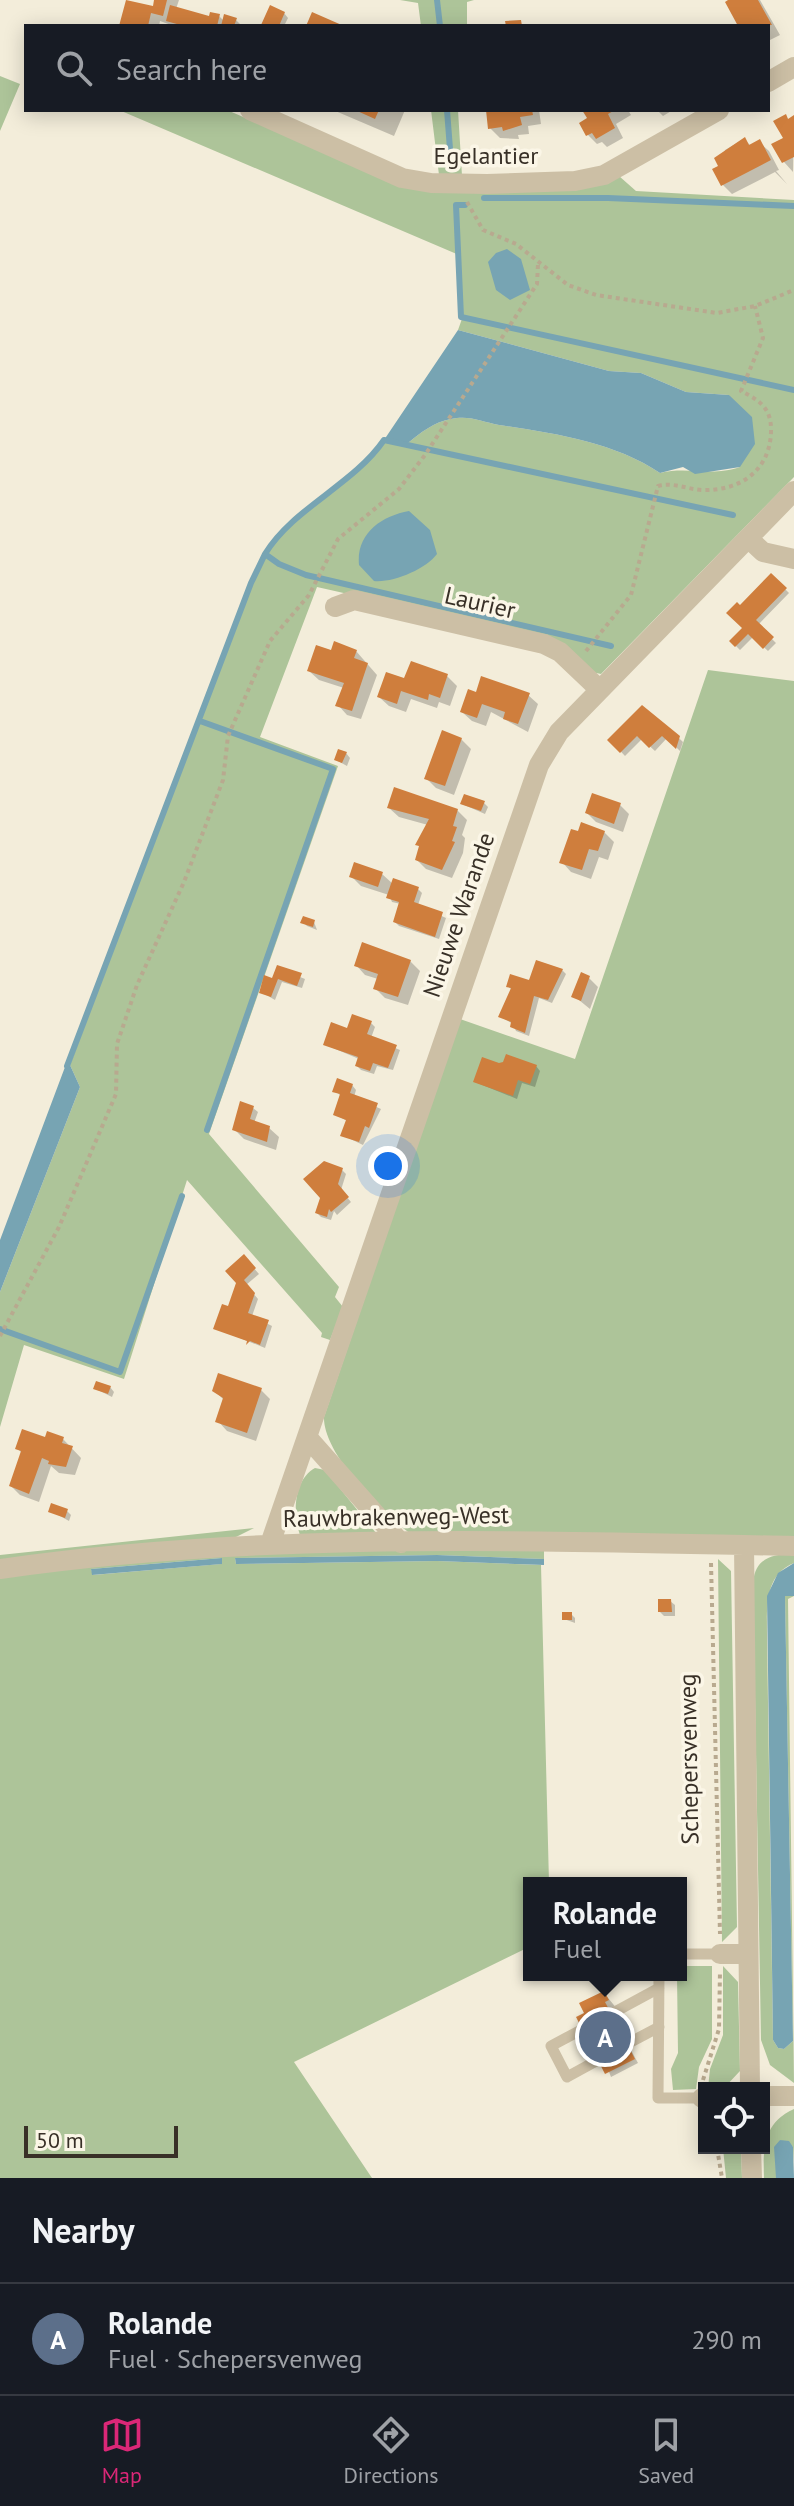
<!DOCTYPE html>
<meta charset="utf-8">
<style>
body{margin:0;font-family:"PT Sans",sans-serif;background:#242831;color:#f1f3f6}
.controls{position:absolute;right:24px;bottom:24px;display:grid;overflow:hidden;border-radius:0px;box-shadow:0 4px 20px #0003}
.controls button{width:72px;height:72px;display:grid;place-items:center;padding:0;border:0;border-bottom:2px solid #363941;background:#171b24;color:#f1f3f6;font:40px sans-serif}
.scale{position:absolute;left:24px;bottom:20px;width:154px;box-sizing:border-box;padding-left:8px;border:4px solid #383027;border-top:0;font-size:22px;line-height:28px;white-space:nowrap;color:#383027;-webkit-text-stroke:6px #fbf6e7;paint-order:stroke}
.you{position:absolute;left:388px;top:1166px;width:28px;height:28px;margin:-20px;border:6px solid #fff;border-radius:50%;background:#1a73e8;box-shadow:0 0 0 12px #1a73e833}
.badge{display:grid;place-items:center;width:52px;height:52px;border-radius:50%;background:#db2777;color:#fff;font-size:26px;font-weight:700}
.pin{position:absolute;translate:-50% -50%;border:4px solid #fff;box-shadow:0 2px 8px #0006}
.popup{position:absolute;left:523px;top:1877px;width:164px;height:104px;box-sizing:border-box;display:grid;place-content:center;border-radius:0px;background:#171b24;filter:drop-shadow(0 2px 6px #0005);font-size:26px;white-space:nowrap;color:#9ea1a6}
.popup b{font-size:30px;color:#f1f3f6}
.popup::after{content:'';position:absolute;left:50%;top:100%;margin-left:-16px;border:16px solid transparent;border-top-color:#171b24}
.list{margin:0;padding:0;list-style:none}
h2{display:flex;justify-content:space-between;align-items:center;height:104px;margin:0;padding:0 32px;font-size:34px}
h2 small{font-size:26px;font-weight:400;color:#9ea1a6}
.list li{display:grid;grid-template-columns:52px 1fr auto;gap:24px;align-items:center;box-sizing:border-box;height:112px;padding:0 32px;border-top:2px solid #363941}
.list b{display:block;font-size:30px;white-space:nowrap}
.list p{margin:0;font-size:26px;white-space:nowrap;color:#9ea1a6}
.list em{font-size:26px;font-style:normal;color:#9ea1a6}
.icon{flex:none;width:44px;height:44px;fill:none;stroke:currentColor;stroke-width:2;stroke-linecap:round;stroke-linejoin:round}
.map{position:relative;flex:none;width:794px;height:2178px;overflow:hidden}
.search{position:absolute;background:#171b24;box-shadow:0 4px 20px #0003;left:24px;right:24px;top:24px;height:88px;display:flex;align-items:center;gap:20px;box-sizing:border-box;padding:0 28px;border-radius:0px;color:#9ea1a6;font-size:30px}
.sheet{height:216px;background:#171b24}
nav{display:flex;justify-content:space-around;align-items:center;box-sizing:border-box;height:112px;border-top:2px solid #363941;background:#171b24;font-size:22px;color:#9ea1a6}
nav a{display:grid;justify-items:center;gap:4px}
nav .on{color:#db2777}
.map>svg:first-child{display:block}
.green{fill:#adc499;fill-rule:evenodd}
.water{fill:#77a4b3}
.shadow{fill:#0003}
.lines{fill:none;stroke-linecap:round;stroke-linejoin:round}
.stream{stroke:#77a4b3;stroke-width:6}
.building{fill:#cf7e3d}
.path{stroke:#b8a98f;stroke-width:4;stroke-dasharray:4 4;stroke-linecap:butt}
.service{stroke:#ccbfa5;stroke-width:11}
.minor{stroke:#ccbfa5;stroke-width:20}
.labels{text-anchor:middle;stroke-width:7;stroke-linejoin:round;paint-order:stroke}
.street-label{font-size:24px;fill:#383027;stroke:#fbf6e7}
</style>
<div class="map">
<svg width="794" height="2178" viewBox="0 0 794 2178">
<rect width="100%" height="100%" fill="#f3edda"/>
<path class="green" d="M 400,0 L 474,0 L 467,2 L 467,26 L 421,26 L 418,3 Z
M 0,76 L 20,84 L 0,131 Z
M 119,110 L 227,110 L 395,183 L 619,176 L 636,191 L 794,200 L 794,477 L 601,674 L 592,672 L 552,640 L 317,587 L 260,737 L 338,766 L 209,1134 L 339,1287 L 335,1297 L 343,1307 L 330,1340 L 321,1337 L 322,1333 L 187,1180 L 124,1379 L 24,1345 L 0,1427 L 0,1292 L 80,1087 L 70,1065 L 255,571 L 276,537 L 374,453 L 384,440 L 408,443 C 420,433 434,422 451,419 C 470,415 482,422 499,425 C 552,433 614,442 660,473 C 688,466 711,477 740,467 L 729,395 L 686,392 L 641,373 L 609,371 L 458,330 L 463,316 L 459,255 Z
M 431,110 L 458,110 L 462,176 L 439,175 Z
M 708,670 L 794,681 L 794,1541 L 416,1537 C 386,1519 323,1454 324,1417 L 460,1019 L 575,1059 Z
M 315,1468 L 325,1470 L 376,1533 L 301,1538 C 293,1517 292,1481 315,1468 Z
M 254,1528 L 228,1541 L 0,1563 L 0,1555 Z
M 544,1548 L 544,1559 L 437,1555 L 235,1558 L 236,1564 L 437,1561 L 541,1565 L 549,1883 L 529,1883 L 529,1947 L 294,2062 L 372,2178 L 0,2178 L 0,1574 L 248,1551 ZM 222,1558 L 221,1564 L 93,1575 L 91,1569 Z
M 794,1553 L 794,1563 C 764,1575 767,1608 767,1635 L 773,2040 L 778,2048 L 784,2049 L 793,2041 L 785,1596 L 794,1596 L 788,1599 L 794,2083 L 770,2065 L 761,2040 L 753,1582 C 756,1557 772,1555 794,1553 Z
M 718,1559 L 731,1571 L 737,1927 L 722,1942 Z
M 681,1966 L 712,1966 L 712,2039 L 699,2067 L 696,2089 L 673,2090 L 671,2069 L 678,2053 L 677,1975 L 681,1975 Z
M 723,1966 L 738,1982 L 740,2071 L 724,2088 L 708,2088 L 710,2069 L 723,2035 Z
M 794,2109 L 794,2162 L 793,2147 L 780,2140 L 776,2178 L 764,2178 C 763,2148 763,2123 794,2109 Z
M 723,2148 L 741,2148 L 742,2178 L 726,2178 Z"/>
<path class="water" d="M 507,249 L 521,259 L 530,290 L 510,300 L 496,290 L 488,262 L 496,253 Z
M 458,330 L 609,371 L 641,373 L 686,392 L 729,395 L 752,417 L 755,444 L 740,467 L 695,474 L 683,467 L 660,473 C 614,442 552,433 499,425 C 482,422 470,415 451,419 C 434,422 420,433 408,443 L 384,440 Z
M 409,511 L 430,530 L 437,554 C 426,569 393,583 374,581 L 359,565 C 356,534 381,516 409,511 Z
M 70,1065 L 80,1087 L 0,1292 L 0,1240 L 65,1067 Z
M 437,1555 L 544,1559 L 544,1565 L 437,1561 L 236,1564 L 235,1558 Z
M 222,1558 L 222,1564 L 92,1575 L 91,1569 Z
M 794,1563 L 794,1596 L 785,1596 L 793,2041 L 784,2049 L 778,2048 L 773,2040 L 767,1596 L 778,1573 Z
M 780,2140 L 789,2141 L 793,2147 L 794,2178 L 776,2178 L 774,2147 Z"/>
<path class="shadow" d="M 156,0 L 179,0 L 176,9 L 210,18 L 219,16 L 224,21 L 236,20 L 242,26 L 174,26 L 160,21 L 159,26 L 121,26 L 154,9 Z
M 732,0 L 760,0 L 780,35 L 768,41 L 768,26 L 741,26 L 727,3 Z
M 284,13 L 288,18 L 284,26 L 264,24 Z
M 333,110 L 405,110 L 394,136 Z
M 489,110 L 539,110 L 541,124 L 528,126 L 529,134 L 518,135 L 519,139 L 500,138 L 490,128 Z
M 584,110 L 628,110 L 631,115 L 616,124 L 623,138 L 607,147 L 602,142 L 597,144 L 588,135 L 589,119 Z
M 657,110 L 673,110 L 663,116 Z
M 786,117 L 789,120 L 794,117 L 793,172 L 784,162 Z
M 744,139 L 751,146 L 759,142 L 769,151 L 779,170 L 776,171 L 787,184 L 775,172 L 732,194 L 723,185 L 721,167 L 725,150 Z
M 771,575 L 789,593 L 758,625 L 776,643 L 768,651 L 753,637 L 740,650 L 731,641 L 744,628 L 740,608 Z
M 356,651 L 377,675 L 361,719 L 347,715 L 338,705 L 344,688 L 319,680 L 309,671 L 332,653 Z
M 447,676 L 457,686 L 450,706 L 439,702 L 437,708 L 411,699 L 406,712 L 389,706 L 379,697 L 406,681 Z
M 469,692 L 528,695 L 538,704 L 528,732 L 491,712 L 486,726 L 472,721 L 462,712 Z
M 661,721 L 683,742 L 680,751 L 667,738 L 655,751 L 642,739 L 625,756 L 610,740 Z
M 461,739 L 471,749 L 454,795 L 436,788 L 427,779 Z
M 346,753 L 350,758 L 347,766 L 336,760 Z
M 484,803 L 488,807 L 485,814 L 462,804 Z
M 620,805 L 629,814 L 623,832 L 596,822 L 587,813 Z
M 389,808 L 457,810 L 467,820 L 462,835 L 465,838 L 463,853 L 452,878 L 426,869 L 417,860 L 421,848 L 417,844 L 428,825 L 399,817 Z
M 604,832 L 614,842 L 608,860 L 599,857 L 591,879 L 571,872 L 562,862 Z
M 382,874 L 393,884 L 418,889 L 422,893 L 418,905 L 446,918 L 439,939 L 399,926 L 395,922 L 401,904 L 392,902 L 389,895 L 361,886 L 351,876 Z
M 303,922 L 314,922 L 317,930 L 307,926 Z
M 410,961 L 420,971 L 408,1005 L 385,998 L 375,988 L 378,979 L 365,975 L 356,965 Z
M 278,968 L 305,979 L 302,988 L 282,982 L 275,1000 L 261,992 L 274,981 Z
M 562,970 L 566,974 L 552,1003 L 539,998 L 529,1036 L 516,1031 L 513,1024 L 501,1017 L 512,990 L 508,986 Z
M 589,978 L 598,987 L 590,1009 L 574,996 Z
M 371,1023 L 375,1027 L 371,1038 L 400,1050 L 393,1070 L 377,1066 L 374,1074 L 361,1070 L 357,1066 L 359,1059 L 326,1045 L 348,1030 Z
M 499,1065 L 536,1066 L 540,1071 L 535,1087 L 522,1083 L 517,1099 L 475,1082 Z
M 352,1085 L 356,1090 L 354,1097 L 381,1109 L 363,1145 L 342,1135 L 347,1121 L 335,1114 L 341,1096 L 335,1091 Z
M 253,1108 L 258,1112 L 254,1123 L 269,1128 L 279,1137 L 276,1150 L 244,1139 L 234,1129 Z
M 342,1170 L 346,1174 L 341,1190 L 351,1202 L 337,1215 L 334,1211 L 331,1220 L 321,1217 L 317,1213 Z
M 244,1257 L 259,1274 L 246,1285 L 258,1299 L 252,1316 L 272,1326 L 265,1348 L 215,1328 L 230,1308 Z
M 110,1387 L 114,1392 L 112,1397 L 96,1389 Z
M 261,1390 L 270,1399 L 256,1441 L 227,1431 L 218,1421 L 224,1400 L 215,1391 Z
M 46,1439 L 63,1439 L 81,1458 L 75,1475 L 59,1473 L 51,1466 L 39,1502 L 20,1495 L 11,1486 L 22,1453 L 17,1448 Z
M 51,1511 L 67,1511 L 71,1515 L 69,1521 Z
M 670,1601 L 675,1605 L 675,1616 L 664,1616 L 660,1612 Z
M 571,1614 L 575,1618 L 575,1623 L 564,1619 Z
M 604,1993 L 622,2015 L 614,2019 L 638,2063 L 611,2077 L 587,2014 Z"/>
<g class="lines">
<path class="stream" d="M 437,0 L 440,26
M 447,110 L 451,162
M 484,198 L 608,198 L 794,206
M 465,205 L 456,205 L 461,317 L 794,390
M 611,646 L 306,575 L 279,564 L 265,554 C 293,508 353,485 384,440 L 733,515
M 200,721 L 333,769 L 207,1130
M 67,1066 L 251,583 L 265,554
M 0,1329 L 120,1372 L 182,1196"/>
</g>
<path class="building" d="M 126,0 L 153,6 L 154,0 L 167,0 L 163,16 L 151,13 L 148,26 L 119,26 Z
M 728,0 L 758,0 L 772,25 L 738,26 L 725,2 Z
M 170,5 L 209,16 L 210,12 L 220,14 L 217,26 L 184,26 L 166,21 Z
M 270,5 L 285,12 L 279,26 L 261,25 Z
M 312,12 L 344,26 L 306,26 Z
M 224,14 L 237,18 L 234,26 L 221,26 Z
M 521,20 L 522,26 L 506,26 L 505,21 Z
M 355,110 L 379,110 L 375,119 Z
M 486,110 L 532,110 L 533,115 L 520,117 L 522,125 L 503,131 L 502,127 L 488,129 Z
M 582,110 L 615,110 L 608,114 L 615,128 L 596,139 L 592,133 L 586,136 L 579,123 L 587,118 Z
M 786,114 L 788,119 L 794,115 L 794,157 L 782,163 L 771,144 L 783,138 L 773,121 Z
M 745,137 L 749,145 L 760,139 L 771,160 L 721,186 L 712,169 L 718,166 L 714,158 Z
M 771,573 L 787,588 L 756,620 L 774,637 L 763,649 L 748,634 L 735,647 L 729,641 L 742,628 L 726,613 L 737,602 L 740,605 Z
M 334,641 L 357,650 L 354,658 L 368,663 L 352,711 L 335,706 L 344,683 L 307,671 L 316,645 L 331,650 Z
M 411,661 L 448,674 L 440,698 L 429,694 L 428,700 L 401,691 L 397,704 L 377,697 L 386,672 L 404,678 Z
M 481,676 L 530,693 L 518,724 L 503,719 L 505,712 L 482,704 L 477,718 L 460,712 L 468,689 L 476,692 Z
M 642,705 L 680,736 L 676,749 L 662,736 L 649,748 L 637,736 L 620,753 L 607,740 Z
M 442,730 L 462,738 L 445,786 L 424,779 Z
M 338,749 L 347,752 L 342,763 L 334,760 Z
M 394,787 L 458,809 L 453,826 L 457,827 L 452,841 L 455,842 L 442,870 L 415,860 L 419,846 L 415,845 L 429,819 L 387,808 Z
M 592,793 L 621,803 L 614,824 L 585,813 Z
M 464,794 L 485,801 L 481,811 L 460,804 Z
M 581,822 L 605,831 L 598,851 L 589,849 L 582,870 L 559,863 L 571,829 L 578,831 Z
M 354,862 L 383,872 L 378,887 L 349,877 Z
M 393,878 L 419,887 L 414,902 L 443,912 L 435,937 L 393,922 L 399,902 L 386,898 Z
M 303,916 L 315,920 L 313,927 L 300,923 Z
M 362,942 L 411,960 L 398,997 L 373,989 L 378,974 L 354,966 Z
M 536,960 L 563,969 L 548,1000 L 534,996 L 525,1033 L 510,1027 L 511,1022 L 498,1017 L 511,988 L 506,987 L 510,974 L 529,980 Z
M 277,965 L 302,973 L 297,986 L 278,979 L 271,997 L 259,993 L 264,975 L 272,978 Z
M 581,972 L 590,976 L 581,1001 L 571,997 Z
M 352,1014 L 372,1021 L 367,1034 L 397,1045 L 388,1068 L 373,1063 L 370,1071 L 355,1066 L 358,1057 L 323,1045 L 331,1022 L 347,1028 Z
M 506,1054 L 537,1065 L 530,1084 L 518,1080 L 513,1096 L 473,1082 L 482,1057 L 499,1063 L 503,1062 Z
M 337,1078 L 353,1084 L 350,1093 L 378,1103 L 369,1128 L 365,1126 L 359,1142 L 340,1136 L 346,1120 L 333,1115 L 340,1094 L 332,1092 Z
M 240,1101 L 254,1106 L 250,1119 L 270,1126 L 267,1142 L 232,1130 Z
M 324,1161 L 343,1168 L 338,1184 L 349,1197 L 331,1212 L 329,1209 L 327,1217 L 315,1213 L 320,1198 L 303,1179 Z
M 244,1254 L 256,1268 L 244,1280 L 255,1293 L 248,1313 L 269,1320 L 260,1345 L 250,1341 L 246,1345 L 247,1341 L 213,1329 L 222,1304 L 228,1306 L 236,1283 L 225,1271 Z
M 218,1373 L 262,1388 L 247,1433 L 215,1422 L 223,1398 L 212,1391 Z
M 96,1381 L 111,1386 L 108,1394 L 93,1389 Z
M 22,1429 L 45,1437 L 47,1431 L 64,1437 L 62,1443 L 73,1446 L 66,1467 L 48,1464 L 49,1461 L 42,1458 L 29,1494 L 9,1486 L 21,1451 L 15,1449 Z
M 51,1503 L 68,1509 L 65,1518 L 48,1512 Z
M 658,1599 L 671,1599 L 672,1612 L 658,1612 Z
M 562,1612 L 572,1612 L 572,1620 L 562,1620 Z
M 604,1991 L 609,2000 L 605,2002 L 635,2059 L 605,2074 L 576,2017 L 584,2013 L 579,2003 Z"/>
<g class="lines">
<path class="path" d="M 467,202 L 483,230 L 516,244 L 568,285 L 596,295 L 717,313 L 755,306 L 794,290
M 586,651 L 631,595 L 658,486 C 674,482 686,489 702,490 C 739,491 769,472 771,433 C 772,409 761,401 741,391 L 763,338 L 755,306
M 0,1336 L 59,1227 L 116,1094 L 117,1044 L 137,985 L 184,882 L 223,780 L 228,736 L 270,641 L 309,595 L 338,539 L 399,489 L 425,455 L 537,284 L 538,264
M 711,1563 L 720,1934
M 703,2080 L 719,2029 L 720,1971
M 717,2148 L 722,2178"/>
<path class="service" d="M 681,1954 L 720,1954
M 659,1975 L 658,2098 L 702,2098
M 611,2014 L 659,1988
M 583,2029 L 551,2046 L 567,2077 L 598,2060
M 627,2044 L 659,2027"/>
<path class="minor" d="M 768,82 L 794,67
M 250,110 L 402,178 L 431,183 L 487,184 L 575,181 L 604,175 L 719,110
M 748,538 L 763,552 L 794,559
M 335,607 L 354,600 L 544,644 L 560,652 L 600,690
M 307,1437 L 401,1543
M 270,1544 L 539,765 L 559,732 L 794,491
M 744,1545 L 750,2088
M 0,1569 C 262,1531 530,1541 794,1546
M 720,1954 L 748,1954
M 764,2096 L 794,2096
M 702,2098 L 704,2098
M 751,2148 L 752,2178"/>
</g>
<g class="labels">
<g class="street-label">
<text x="486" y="164">Egelantier</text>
<text transform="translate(480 603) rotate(13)" y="8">Laurier</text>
<text transform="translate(459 915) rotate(-71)" y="8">Nieuwe Warande</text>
<text transform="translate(396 1517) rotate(-1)" y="8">Rauwbrakenweg-West</text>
<text transform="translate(689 1759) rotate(-91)" y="8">Schepersvenweg</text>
</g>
</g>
</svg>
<div class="controls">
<button><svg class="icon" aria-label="locate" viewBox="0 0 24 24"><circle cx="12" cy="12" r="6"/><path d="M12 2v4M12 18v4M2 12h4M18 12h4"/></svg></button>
</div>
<div class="scale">50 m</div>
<div class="you"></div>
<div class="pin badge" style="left:605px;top:2037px;background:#5c6f8a">A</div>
<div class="popup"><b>Rolande</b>Fuel</div>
<div class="search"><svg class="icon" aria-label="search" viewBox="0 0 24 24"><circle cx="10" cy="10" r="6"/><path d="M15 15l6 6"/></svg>Search here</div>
</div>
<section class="sheet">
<h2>Nearby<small></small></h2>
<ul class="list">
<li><span class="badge" style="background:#5c6f8a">A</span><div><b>Rolande</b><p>Fuel · Schepersvenweg</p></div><em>290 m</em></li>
</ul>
</section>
<nav>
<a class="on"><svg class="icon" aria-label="map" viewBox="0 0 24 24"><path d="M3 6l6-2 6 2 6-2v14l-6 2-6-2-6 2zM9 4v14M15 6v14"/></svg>Map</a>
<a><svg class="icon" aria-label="directions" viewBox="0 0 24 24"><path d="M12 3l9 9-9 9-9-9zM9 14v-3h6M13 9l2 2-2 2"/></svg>Directions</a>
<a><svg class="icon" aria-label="saved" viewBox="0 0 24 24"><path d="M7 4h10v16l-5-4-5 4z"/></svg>Saved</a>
</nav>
